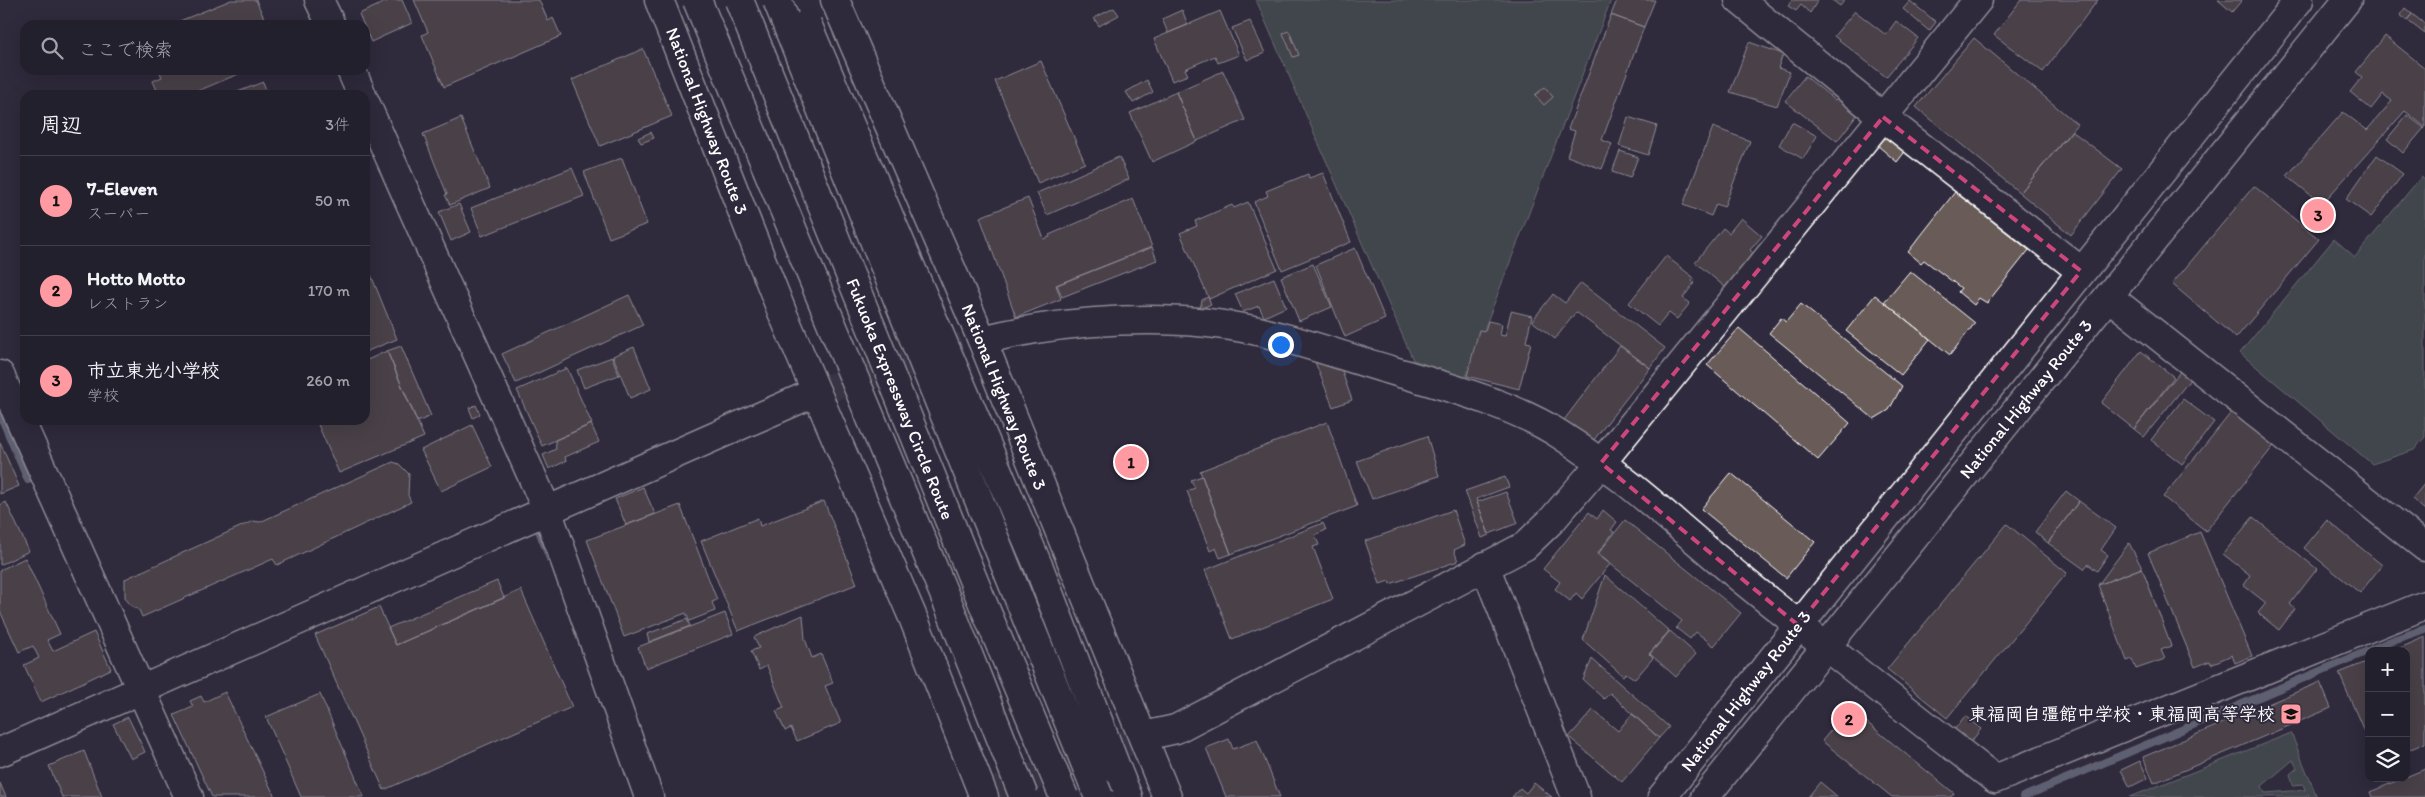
<!DOCTYPE html>
<html lang="ja">
<meta charset="utf-8">
<style>
body{margin:0;font-family:Itim,"Klee One",sans-serif;background:#2f2d3a;color:#f1f3f6}
.controls{position:absolute;right:15px;bottom:15px;display:grid;overflow:hidden;border-radius:10px;box-shadow:0 5px 20px #0002}
.controls button{width:45px;height:45px;display:grid;place-items:center;padding:0;border:0;border-bottom:1px solid #403e4a;background:#23202e;color:#f1f3f6;font:25px sans-serif}
.you{position:absolute;left:1280px;top:344px;width:18px;height:18px;margin:-12px;border:4px solid #fff;border-radius:50%;background:#1a73e8;box-shadow:0 0 0 8px #1a73e833}
.badge{display:grid;place-items:center;width:32px;height:32px;border-radius:50%;background:#ff9aa2;color:#111;font-size:16px;font-weight:700}
.pin{position:absolute;translate:-50% -50%;border:2px solid #fff;box-shadow:0 1px 5px #0006}
.list{margin:0;padding:0;list-style:none}
h2{display:flex;justify-content:space-between;align-items:center;height:65px;margin:0;padding:0 20px;font-size:21px}
h2 small{font-size:16px;font-weight:400;color:#a3a3aa}
.list li{display:grid;grid-template-columns:32px 1fr auto;gap:15px;align-items:center;box-sizing:border-box;height:90px;padding:0 20px;border-top:1px solid #403e4a}
.list b{display:block;font-size:19px;white-space:nowrap}
.list p{margin:0;font-size:16px;white-space:nowrap;color:#a3a3aa}
.list em{font-size:16px;font-style:normal;color:#a3a3aa}
.icon{flex:none;width:28px;height:28px;fill:none;stroke:currentColor;stroke-width:2;stroke-linecap:round;stroke-linejoin:round}
.map{position:relative;flex:none;width:2425px;height:797px;overflow:hidden}
.search{position:absolute;background:#23202e;box-shadow:0 5px 20px #0002;left:20px;top:20px;width:350px;height:55px;display:flex;align-items:center;gap:12px;box-sizing:border-box;padding:0 18px;border-radius:15px;color:#a3a3aa;font-size:19px}
.panel{position:absolute;background:#23202e;box-shadow:0 5px 20px #0002;left:20px;top:90px;width:350px;height:335px;border-radius:15px}
.map>svg:first-child{display:block}
.green{fill:#586961;stroke:#acb4b0;fill-rule:evenodd}
.lines{fill:none;stroke-linecap:round;stroke-linejoin:round}
.stream{stroke:#97a2b1;stroke-width:8}
.building{fill:#695c58;stroke:#fff}
.street-tunnel{stroke:#443f50;stroke-width:28;stroke-dasharray:28 14;stroke-linecap:butt}
.street-casing{stroke:#fff;stroke-width:31}
.secondary-casing{stroke:#fff;stroke-width:31}
.highway-casing{stroke:#fff;stroke-width:31}
.street{stroke:#2f2a3d;stroke-width:28}
.secondary{stroke:#2f2a3d;stroke-width:28}
.highway{stroke:#2f2a3d;stroke-width:28}
.highway-bridge-casing{stroke:#fff;stroke-width:31;stroke-linecap:butt}
.highway-bridge{stroke:#2f2a3d;stroke-width:28}
.marked{fill:none;stroke:#ce467c;stroke-width:4;stroke-dasharray:10 6;stroke-linejoin:round}
.labels{text-anchor:middle;stroke-width:4;stroke-linejoin:round;paint-order:stroke}
.street-label{font-size:18px;fill:#fff;stroke:#2f2a3d}
.poi-label{font-size:18px;font-weight:bold;fill:#fff;stroke:#2f2a3d;text-anchor:end}
</style>
<div class="map">
<svg width="2425" height="797" viewBox="0 0 2425 797">
<rect width="100%" height="100%" fill="#2f2a3d"/>
<filter id="ink" filterUnits="userSpaceOnUse"><feTurbulence type="fractalNoise" baseFrequency=".02" numOctaves="2"/><feDisplacementMap in="SourceGraphic" scale="10" xChannelSelector="R" yChannelSelector="G"/><feConvolveMatrix kernelMatrix="1 2 1 2 8 2 1 2 1" color-interpolation-filters="sRGB"/></filter>
<g filter="url(#ink)">
<path class="green" d="M 1256,0 L 1611,0 L 1465,379 L 1413,360 Z
M 2421,177 L 2425,180 L 2425,437 L 2414,450 L 2372,464 L 2240,353 L 2334,239 L 2355,257 Z
M 2291,733 L 2317,797 L 2309,797 L 2308,794 L 2305,797 L 2130,797 ZM 2293,760 L 2297,768 L 2290,774 L 2293,785 L 2303,784 L 2305,790 L 2265,793 L 2262,786 Z"/>
<g class="lines">
<path class="stream" d="M 0,414 L 28,480
M 538,528 L 550,559
M 2023,797 L 2396,639 L 2425,629"/>
</g>
<path class="building" d="M 231,0 L 256,0 L 267,25 L 170,25 Z
M 390,0 L 402,0 L 412,23 L 371,42 L 359,14 Z
M 414,0 L 539,0 L 548,21 L 553,18 L 561,36 L 444,87 L 422,35 L 428,32 Z
M 1617,0 L 1655,0 L 1644,27 L 1611,15 Z
M 1793,0 L 1818,0 L 1810,13 L 1801,5 L 1796,11 L 1788,6 Z
M 1832,0 L 1845,0 L 1840,6 Z
M 2021,0 L 2098,0 L 2043,72 L 1994,35 Z
M 2218,0 L 2242,0 L 2232,12 Z
M 1910,1 L 1936,22 L 1929,31 L 1903,9 Z
M 1114,8 L 1119,15 L 1099,26 L 1094,18 Z
M 2405,8 L 2412,14 L 2407,20 L 2400,15 Z
M 1182,10 L 1188,25 L 1168,33 L 1162,19 Z
M 1220,11 L 1239,55 L 1218,63 L 1215,56 L 1185,69 L 1188,75 L 1172,81 L 1154,39 Z
M 1855,11 L 1886,35 L 1896,21 L 1918,38 L 1886,77 L 1834,36 Z
M 2412,14 L 2425,24 L 2425,34 L 2407,20 Z
M 1611,15 L 1644,27 L 1602,140 L 1612,144 L 1602,169 L 1567,156 L 1575,131 L 1568,129 Z
M 1250,21 L 1265,53 L 1247,60 L 1232,28 Z
M 1289,31 L 1299,55 L 1293,57 L 1283,33 Z
M 2385,36 L 2425,68 L 2425,127 L 2405,111 L 2322,204 L 2287,176 L 2343,112 L 2367,130 L 2392,101 L 2383,94 L 2371,109 L 2350,92 L 2362,77 L 2356,72 Z
M 1974,38 L 2077,124 L 2020,193 L 1916,107 Z
M 1749,42 L 1783,54 L 1778,68 L 1790,72 L 1777,106 L 1730,92 Z
M 643,49 L 672,116 L 600,146 L 572,80 Z
M 1041,61 L 1085,163 L 1038,183 L 995,81 Z
M 159,70 L 248,70 L 188,95 L 159,95 L 153,81 L 162,77 Z
M 1223,71 L 1245,120 L 1197,141 L 1176,92 Z
M 1805,76 L 1835,100 L 1837,98 L 1858,114 L 1837,141 L 1785,101 Z
M 1147,80 L 1153,92 L 1133,103 L 1126,92 Z
M 263,82 L 268,95 L 230,95 Z
M 1545,87 L 1553,97 L 1544,105 L 1535,95 Z
M 1176,92 L 1197,141 L 1152,162 L 1130,113 Z
M 2407,115 L 2424,128 L 2403,153 L 2387,139 Z
M 1628,117 L 1657,126 L 1648,155 L 1619,146 Z
M 461,118 L 490,188 L 450,205 L 445,195 L 447,194 L 423,134 Z
M 1792,122 L 1817,136 L 1803,159 L 1779,145 Z
M 1713,127 L 1750,141 L 1724,207 L 1716,204 L 1711,216 L 1683,205 Z
M 2072,131 L 2122,169 L 2071,235 L 2020,193 Z
M 651,132 L 654,138 L 641,143 L 638,138 Z
M 1886,134 L 1910,145 L 1897,162 L 1877,145 Z
M 1620,151 L 1638,157 L 1630,178 L 1612,172 Z
M 2377,155 L 2403,174 L 2371,217 L 2346,199 Z
M 1119,157 L 1129,179 L 1047,215 L 1037,193 Z
M 622,158 L 647,224 L 609,238 L 584,172 Z
M 572,168 L 584,196 L 482,236 L 471,208 Z
M 1323,173 L 1351,242 L 1282,270 L 1254,202 L 1268,196 L 1266,191 L 1308,174 L 1309,178 Z
M 2254,186 L 2319,239 L 2236,338 L 2172,284 Z
M 1955,192 L 2029,250 L 1987,303 L 1979,298 L 1974,305 L 1958,292 L 1961,288 L 1924,260 L 1921,263 L 1908,252 Z
M 1028,198 L 1044,239 L 1050,237 L 1049,235 L 1133,199 L 1152,247 L 1056,285 L 1061,299 L 1016,317 L 980,217 Z
M 1248,202 L 1277,269 L 1209,299 L 1180,233 L 1197,226 L 1195,221 L 1232,205 L 1234,208 Z
M 459,204 L 471,232 L 451,241 L 439,212 Z
M 1741,218 L 1762,236 L 1750,250 L 1753,253 L 1726,288 L 1695,262 L 1723,228 L 1729,233 Z
M 1152,247 L 1157,260 L 1062,297 L 1057,285 Z
M 1355,248 L 1385,319 L 1345,337 L 1316,265 Z
M 1666,256 L 1694,278 L 1692,281 L 1694,283 L 1683,298 L 1690,303 L 1677,319 L 1669,313 L 1658,326 L 1629,303 Z
M 1313,264 L 1332,307 L 1299,321 L 1281,277 Z
M 1910,271 L 1975,323 L 1950,355 L 1884,302 Z
M 371,275 L 397,339 L 365,352 L 365,278 Z
M 1274,278 L 1286,307 L 1264,317 L 1259,306 L 1243,312 L 1235,294 Z
M 1581,283 L 1665,348 L 1650,368 L 1576,312 L 1555,339 L 1532,321 L 1553,294 L 1565,303 Z
M 629,295 L 643,325 L 516,383 L 502,354 Z
M 1875,295 L 1930,339 L 1901,375 L 1846,331 Z
M 1208,297 L 1211,304 L 1200,309 L 1202,300 Z
M 1801,304 L 1902,386 L 1889,410 L 1874,419 L 1769,333 L 1781,318 L 1786,322 Z
M 1511,311 L 1532,316 L 1526,342 L 1531,343 L 1519,389 L 1467,376 L 1479,330 L 1485,331 L 1488,321 L 1502,324 L 1500,335 L 1505,336 Z
M 1739,328 L 1850,423 L 1818,460 L 1707,365 Z
M 401,346 L 431,416 L 417,422 L 387,351 Z
M 1620,346 L 1650,368 L 1593,441 L 1564,420 Z
M 634,347 L 651,389 L 630,398 L 613,356 Z
M 387,351 L 424,437 L 339,473 L 316,420 L 365,420 L 365,361 Z
M 2141,351 L 2174,377 L 2134,429 L 2101,403 Z
M 612,357 L 619,375 L 584,388 L 577,370 Z
M 1315,362 L 1341,369 L 1352,400 L 1333,407 Z
M 567,368 L 592,424 L 542,446 L 517,390 Z
M 2183,368 L 2193,376 L 2144,437 L 2134,429 Z
M 2183,399 L 2214,422 L 2182,464 L 2151,440 Z
M 476,405 L 480,414 L 473,418 L 469,408 Z
M 2234,409 L 2276,443 L 2206,531 L 2163,497 Z
M 1327,422 L 1357,506 L 1231,554 L 1200,471 Z
M 591,424 L 599,442 L 565,457 L 566,461 L 549,469 L 543,455 L 556,449 L 555,440 Z
M 472,425 L 492,467 L 441,491 L 421,450 Z
M 1427,436 L 1439,476 L 1372,499 L 1357,461 Z
M 0,442 L 19,486 L 0,494 Z
M 393,462 L 399,464 L 409,474 L 408,495 L 411,502 L 277,565 L 273,559 L 142,617 L 139,610 L 130,605 L 125,597 L 125,579 L 253,521 L 260,522 Z
M 1731,473 L 1815,542 L 1786,578 L 1701,509 Z
M 1202,476 L 1231,554 L 1220,558 L 1216,548 L 1210,551 L 1187,491 L 1195,488 L 1191,480 Z
M 1505,477 L 1509,487 L 1476,499 L 1489,535 L 1482,538 L 1465,491 Z
M 2425,483 L 2425,510 L 2412,499 Z
M 643,487 L 655,514 L 626,525 L 615,499 Z
M 2066,491 L 2079,501 L 2048,543 L 2035,532 Z
M 1506,492 L 1518,523 L 1489,534 L 1477,502 Z
M 824,501 L 857,584 L 738,631 L 701,541 L 758,518 L 760,526 Z
M 2079,501 L 2116,528 L 2101,550 L 2108,555 L 2097,571 L 2088,564 L 2084,569 L 2048,543 Z
M 6,502 L 29,551 L 0,565 L 0,505 Z
M 680,505 L 717,600 L 712,602 L 715,611 L 689,621 L 686,613 L 624,637 L 587,540 Z
M 1453,510 L 1465,545 L 1454,550 L 1458,561 L 1390,584 L 1389,581 L 1380,584 L 1365,541 Z
M 1603,510 L 1617,522 L 1611,530 L 1614,532 L 1597,554 L 1610,564 L 1582,599 L 1576,593 L 1570,601 L 1555,589 L 1560,582 L 1543,569 L 1589,512 L 1597,519 Z
M 2253,517 L 2317,569 L 2290,604 L 2295,609 L 2279,630 L 2258,613 L 2266,603 L 2243,585 L 2250,575 L 2223,554 Z
M 1625,520 L 1741,613 L 1714,646 L 1696,632 L 1690,639 L 1676,628 L 1682,621 L 1598,554 Z
M 2327,520 L 2382,565 L 2360,593 L 2304,548 Z
M 1323,523 L 1326,530 L 1315,535 L 1319,545 L 1313,547 L 1333,599 L 1232,639 L 1205,570 Z
M 2007,524 L 2067,573 L 1947,718 L 1887,669 Z
M 2200,532 L 2252,656 L 2235,663 L 2232,655 L 2211,664 L 2210,661 L 2195,667 L 2148,553 Z
M 2129,543 L 2142,568 L 2098,585 Z
M 25,558 L 60,634 L 47,640 L 53,651 L 94,632 L 111,669 L 41,702 L 24,665 L 39,658 L 33,646 L 19,652 L 0,611 L 0,570 Z
M 2142,568 L 2171,646 L 2161,650 L 2165,659 L 2136,669 L 2132,659 L 2127,661 L 2098,585 Z
M 1605,575 L 1669,631 L 1649,654 L 1653,658 L 1635,679 L 1626,673 L 1623,676 L 1583,640 Z
M 497,581 L 504,598 L 396,645 L 388,628 Z
M 521,590 L 572,707 L 384,790 L 315,635 L 379,607 L 396,645 Z
M 725,613 L 733,634 L 646,668 L 638,647 Z
M 803,615 L 805,639 L 812,658 L 821,654 L 833,683 L 825,686 L 841,723 L 797,741 L 791,728 L 785,731 L 776,711 L 784,708 L 767,666 L 759,670 L 751,651 L 759,648 L 754,637 Z
M 687,619 L 690,626 L 649,642 L 647,634 Z
M 1670,631 L 1696,654 L 1676,677 L 1650,654 Z
M 2425,637 L 2425,743 L 2406,751 L 2406,651 L 2393,651 Z
M 1592,659 L 1669,727 L 1659,738 L 1610,693 L 1604,699 L 1583,680 Z
M 2369,661 L 2369,743 L 2339,673 Z
M 2320,682 L 2331,708 L 2154,783 L 2143,757 Z
M 225,692 L 275,797 L 212,797 L 174,715 L 193,707 L 190,701 L 201,696 L 204,702 Z
M 320,694 L 364,797 L 301,797 L 266,717 Z
M 1849,708 L 1954,793 L 1951,797 L 1892,797 L 1822,741 Z
M 1593,710 L 1618,731 L 1632,714 L 1659,738 L 1622,782 L 1569,737 Z
M 1965,716 L 1981,729 L 1970,743 L 1954,730 Z
M 128,717 L 145,752 L 131,759 L 113,724 Z
M 1229,739 L 1233,749 L 1257,740 L 1280,797 L 1226,797 L 1206,748 Z
M 84,751 L 102,797 L 62,797 L 49,766 Z
M 2140,761 L 2148,778 L 2130,787 L 2121,770 Z
M 2425,769 L 2425,797 L 2372,797 L 2370,792 Z
M 1820,782 L 1838,797 L 1808,797 Z
M 0,783 L 6,797 L 0,797 Z
M 1534,783 L 1552,797 L 1512,797 L 1520,788 L 1526,793 Z"/>
<g class="lines">
<path class="street-tunnel" d="M 816,392 L 982,340
M 984,795 L 1144,736"/>
<g class="street-casing">
<path id="street" d="M 1739,0 L 1883,117 L 2081,271
M 2109,297 L 2425,547
M 982,340 C 1066,319 1173,312 1258,331 C 1305,342 1351,359 1397,372 C 1448,387 1514,405 1559,434 C 1624,475 1681,529 1740,578 C 1824,646 1909,712 1995,779 L 2425,605
M 0,375 L 189,797
M 547,510 L 649,797
M 1485,566 L 1576,797
M 1144,736 L 1176,729 L 1525,546 L 1552,520 L 1601,463 L 1978,0"/>
</g>
<g class="secondary-casing">
<path id="secondary" d="M 319,0 L 331,25
M 351,70 L 362,95
M 365,102 L 547,510
M 0,752 L 816,392"/>
</g>
<g class="highway-casing">
<path id="highway" d="M 659,0 L 782,312 L 914,620 L 984,797
M 835,0 L 982,340 L 1167,797
M 1117,770 L 1128,797
M 1662,797 L 2299,0
M 1705,797 L 2347,0"/>
</g>
<use href="#street" class="street"/>
<use href="#secondary" class="secondary"/>
<use href="#highway" class="highway"/>
<g class="highway-bridge-casing">
<path id="highway-bridge" d="M 697,0 L 949,606 L 1024,797
M 739,0 L 979,594 L 1064,797
M 777,0 L 1099,797
M 807,24 L 1040,570 L 1117,770"/>
</g>
<use href="#highway-bridge" class="highway-bridge"/>
</g>
</g>
<path d="M0 0H2425V797H0ZM 1883,117 L 2081,271 L 1798,625 L 1601,463 Z" fill="#2f2a3d" fill-opacity=".55" fill-rule="evenodd"/>
<path class="marked" d="M 1883,117 L 2081,271 L 1798,625 L 1601,463 Z"/>
<defs>
<g id="school-square" transform="scale(1.125)"><rect x="-9" y="-9" width="18" height="18" rx="4" fill="#ff9aa2" stroke="#2f2a3d"/><path d="M0-5L7-2L0 1L-7-2ZM-4 1L0 2.5L4 1V4Q0 6-4 4Z" fill="#111"/></g>
</defs>
<g fill-rule="evenodd">
<use href="#school-square" x="2291" y="714"/>
</g>
<g class="labels">
<g class="street-label">
<text transform="translate(707 121) rotate(69)" y="6">National Highway Route 3</text>
<text transform="translate(1004 397) rotate(68)" y="6">National Highway Route 3</text>
<text transform="translate(900 399) rotate(68)" y="6">Fukuoka Expressway Circle Route</text>
<text transform="translate(2026 399) rotate(-51)" y="6">National Highway Route 3</text>
<text transform="translate(1746 691) rotate(-52)" y="6">National Highway Route 3</text>
</g>
<g class="poi-label">
<text x="2275" y="720">東福岡自彊館中学校・東福岡高等学校</text>
</g>
</g>
</svg>
<div class="controls">
<button>+</button>
<button>−</button>
<button><svg class="icon" aria-label="layers" viewBox="0 0 24 24"><path d="M12 4l9 5-9 5-9-5zM3 14l9 5 9-5"/></svg></button>
</div>
<div class="you"></div>
<div class="pin badge" style="left:1131px;top:462px">1</div>
<div class="pin badge" style="left:1849px;top:719px">2</div>
<div class="pin badge" style="left:2318px;top:215px">3</div>
<div class="search"><svg class="icon" aria-label="search" viewBox="0 0 24 24"><circle cx="10" cy="10" r="6"/><path d="M15 15l6 6"/></svg>ここで検索</div>
<section class="panel">
<h2>周辺<small>3件</small></h2>
<ul class="list">
<li><span class="badge">1</span><div><b>7-Eleven</b><p>スーパー</p></div><em>50 m</em></li>
<li><span class="badge">2</span><div><b>Hotto Motto</b><p>レストラン</p></div><em>170 m</em></li>
<li><span class="badge">3</span><div><b>市立東光小学校</b><p>学校</p></div><em>260 m</em></li>
</ul>
</section>
</div>
